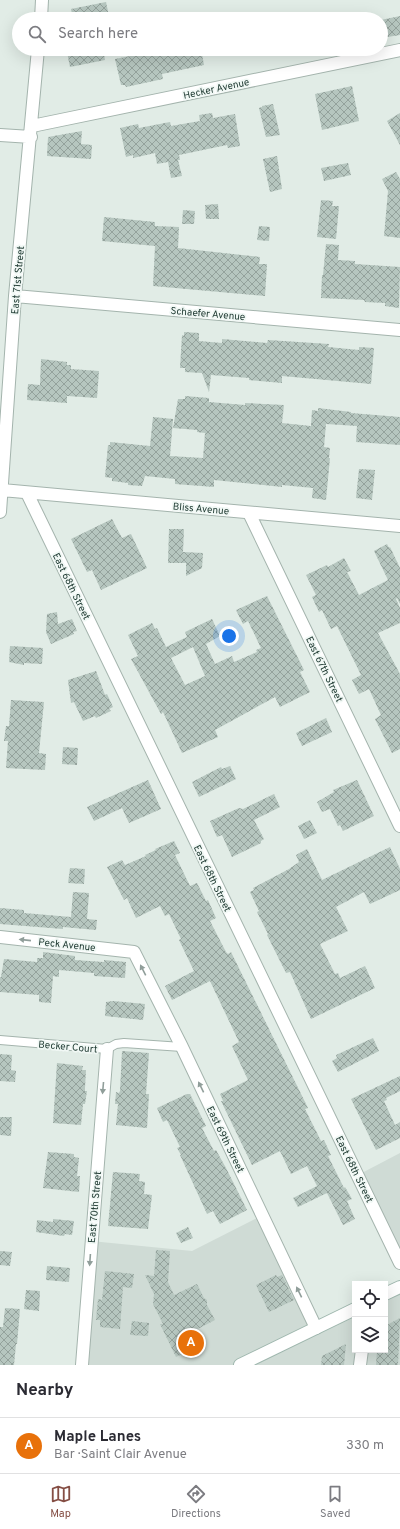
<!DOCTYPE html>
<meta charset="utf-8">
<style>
body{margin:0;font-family:Overpass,sans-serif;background:#f2f2f3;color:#2b2b33}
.controls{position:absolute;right:12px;bottom:12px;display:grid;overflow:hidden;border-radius:0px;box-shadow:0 4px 16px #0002}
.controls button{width:36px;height:36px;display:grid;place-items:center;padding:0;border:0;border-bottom:1px solid #e1e1e2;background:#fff;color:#2b2b33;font:20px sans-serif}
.you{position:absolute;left:229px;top:636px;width:14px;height:14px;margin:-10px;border:3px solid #fff;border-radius:50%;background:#1a73e8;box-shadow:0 0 0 6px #1a73e833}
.badge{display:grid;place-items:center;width:26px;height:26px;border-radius:50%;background:#854e44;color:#fff;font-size:13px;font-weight:700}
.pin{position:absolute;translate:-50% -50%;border:2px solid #fff;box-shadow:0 1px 4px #0006}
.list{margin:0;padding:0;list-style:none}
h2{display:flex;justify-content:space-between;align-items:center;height:52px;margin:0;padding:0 16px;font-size:17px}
h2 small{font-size:13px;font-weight:400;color:#7c7c81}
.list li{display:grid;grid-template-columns:26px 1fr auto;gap:12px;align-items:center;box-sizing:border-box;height:56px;padding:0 16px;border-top:1px solid #e1e1e2}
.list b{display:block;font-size:15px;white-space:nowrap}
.list p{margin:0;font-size:13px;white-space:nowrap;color:#7c7c81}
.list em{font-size:13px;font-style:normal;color:#7c7c81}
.icon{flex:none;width:22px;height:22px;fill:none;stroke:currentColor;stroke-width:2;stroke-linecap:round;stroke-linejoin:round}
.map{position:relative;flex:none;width:400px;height:1365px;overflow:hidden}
.search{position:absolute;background:#fff;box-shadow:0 4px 16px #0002;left:12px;right:12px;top:12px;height:44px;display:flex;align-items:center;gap:10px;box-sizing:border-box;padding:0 14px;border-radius:22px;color:#7c7c81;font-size:15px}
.sheet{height:108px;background:#fff}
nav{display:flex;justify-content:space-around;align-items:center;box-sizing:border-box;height:56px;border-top:1px solid #e1e1e2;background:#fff;font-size:11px;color:#7c7c81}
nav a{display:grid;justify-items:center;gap:2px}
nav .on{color:#854e44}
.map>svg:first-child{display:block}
.built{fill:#cfdbd5}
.building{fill:url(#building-cross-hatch);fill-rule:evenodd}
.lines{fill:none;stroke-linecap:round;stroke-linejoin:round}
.lane-casing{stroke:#a4b4ad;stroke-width:10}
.street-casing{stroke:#a4b4ad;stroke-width:14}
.secondary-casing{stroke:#9fb7ae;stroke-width:14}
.lane{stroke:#fff;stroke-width:8}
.street{stroke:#fff;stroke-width:12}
.secondary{stroke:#fff;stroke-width:12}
.oneway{fill:#909e9a}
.labels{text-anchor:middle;stroke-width:3.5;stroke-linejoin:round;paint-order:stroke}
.street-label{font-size:10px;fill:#213c34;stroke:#f1f8f5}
</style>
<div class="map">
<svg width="400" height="1365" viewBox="0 0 400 1365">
<defs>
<pattern id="building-cross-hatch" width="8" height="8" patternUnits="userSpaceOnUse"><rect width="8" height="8" fill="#b6c6bf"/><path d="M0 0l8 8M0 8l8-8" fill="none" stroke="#94a29c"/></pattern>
</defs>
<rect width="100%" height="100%" fill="#e1ece6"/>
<path class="built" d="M 400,1153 L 400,1263 L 358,1175 Z
M 263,1215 L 316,1327 L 355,1309 L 355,1350 L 385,1350 L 385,1294 L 400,1287 L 400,1365 L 82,1365 L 91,1241 L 192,1251 Z"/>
<path class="building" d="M 106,2 L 109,16 L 96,19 L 73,19 L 71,9 Z
M 400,16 L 400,35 L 381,38 L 381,20 Z
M 81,49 L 103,49 L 105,60 L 70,67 L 67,52 Z
M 160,49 L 201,49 L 204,65 L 162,74 L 163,79 L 126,87 L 125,85 L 121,85 L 115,59 L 160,50 Z
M 352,86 L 359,121 L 322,130 L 315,94 Z
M 273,104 L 280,135 L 266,137 L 259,108 L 262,107 L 262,106 Z
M 212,113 L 213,118 L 235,114 L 240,146 L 228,148 L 227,145 L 179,155 L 180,160 L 178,160 L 182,176 L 171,178 L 168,162 L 157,164 L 155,153 L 133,158 L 133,155 L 126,157 L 120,128 L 138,124 L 139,128 L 170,122 L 171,126 L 200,121 L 199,115 Z
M 400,113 L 400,145 L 387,121 Z
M 82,131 L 81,144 L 92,145 L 91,159 L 47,156 L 48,137 Z
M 277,156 L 282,189 L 270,192 L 263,159 Z
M 348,163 L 351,175 L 324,181 L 321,168 Z
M 396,172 L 400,179 L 400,238 L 384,236 L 388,191 L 382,179 Z
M 321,200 L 333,201 L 332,206 L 339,206 L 336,239 L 317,237 Z
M 218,204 L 219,219 L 206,219 L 205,205 Z
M 183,210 L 195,211 L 194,224 L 182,224 Z
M 104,217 L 155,222 L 155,226 L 179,227 L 178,248 L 260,257 L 259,264 L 267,264 L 265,296 L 153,286 L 155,246 L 102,241 Z
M 259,226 L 270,227 L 269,241 L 257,240 Z
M 326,244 L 339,245 L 338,260 L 355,261 L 355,264 L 400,267 L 399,308 L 385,306 L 385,303 L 365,302 L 364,300 L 321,298 L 322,275 L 323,275 Z
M 184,332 L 199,333 L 199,341 L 222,343 L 222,339 L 267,343 L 268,340 L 329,344 L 328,347 L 359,350 L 359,347 L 374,348 L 371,384 L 282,376 L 282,383 L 249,380 L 249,378 L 211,375 L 209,392 L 202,373 L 185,372 L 185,368 L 180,368 L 182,335 L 184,336 Z
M 41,359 L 67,362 L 67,365 L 71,365 L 71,369 L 99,371 L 97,398 L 67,396 L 67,403 L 27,400 L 28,384 L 40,385 Z
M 185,396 L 209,398 L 209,402 L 245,405 L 245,403 L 284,405 L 282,423 L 311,426 L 312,410 L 318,411 L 318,408 L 351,412 L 351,413 L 400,417 L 400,445 L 356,442 L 357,426 L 326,424 L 324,447 L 330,448 L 329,458 L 330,458 L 326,500 L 312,498 L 313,488 L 282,485 L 282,487 L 214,480 L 214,487 L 175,484 L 175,479 L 145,476 L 142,486 L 128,485 L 128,483 L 112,481 L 112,478 L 105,477 L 108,445 L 110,445 L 110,442 L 150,446 L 153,417 L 173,419 L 170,456 L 203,458 L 205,433 L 197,432 L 197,430 L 173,428 L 178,399 L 185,399 Z
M 359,469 L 375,470 L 372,500 L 356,498 Z
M 112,519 L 122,538 L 131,534 L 147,568 L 101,590 L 92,570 L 87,572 L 71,539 Z
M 169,529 L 184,529 L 183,552 L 203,553 L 202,568 L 186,576 L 186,563 L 168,563 Z
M 387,544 L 389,548 L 390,547 L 400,568 L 400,604 L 397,598 L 396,599 L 400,608 L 400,623 L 378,633 L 400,674 L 400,749 L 392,753 L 375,719 L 381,715 L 369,689 L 359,694 L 352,680 L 361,675 L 337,626 L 331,629 L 322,610 L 319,612 L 312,597 L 316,595 L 306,575 L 327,565 L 328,567 L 344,558 L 351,571 L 347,572 L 359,595 L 388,580 L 374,551 Z
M 267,596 L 304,670 L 300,672 L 310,692 L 280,707 L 275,697 L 215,730 L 218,737 L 182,753 L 163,712 L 161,714 L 131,659 L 138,656 L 128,635 L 152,623 L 155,629 L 157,628 L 166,647 L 187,637 L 185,632 L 212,619 L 220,636 L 206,644 L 215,664 L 232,656 L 234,662 L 257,652 L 256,650 L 261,648 L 248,621 L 243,624 L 236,610 ZM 193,647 L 205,676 L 185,685 L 171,658 Z
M 57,612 L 58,624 L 72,619 L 77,631 L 73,632 L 74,634 L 51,644 L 46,632 L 47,614 Z
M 10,646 L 43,648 L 42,664 L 24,663 L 24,665 L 9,662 Z
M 96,671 L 105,695 L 107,694 L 113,707 L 109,709 L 111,711 L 96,718 L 95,716 L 83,721 L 74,702 L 71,703 L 68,680 Z
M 11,700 L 44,702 L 39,753 L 46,754 L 45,770 L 6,768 L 8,741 L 4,741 L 6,726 L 9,726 Z
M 326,718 L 332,732 L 302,746 L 296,733 Z
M 63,747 L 78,748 L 77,765 L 62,764 Z
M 230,766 L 236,779 L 199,797 L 192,782 L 221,767 L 222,769 Z
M 148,780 L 161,809 L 129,823 L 122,808 L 94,821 L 87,807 Z
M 357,780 L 374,816 L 343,831 L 340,825 L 338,826 L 330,809 L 322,812 L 317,802 L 334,792 L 333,790 Z
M 274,794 L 280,807 L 254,820 L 264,839 L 261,841 L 261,843 L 232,857 L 222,835 L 217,837 L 210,821 L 239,808 L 243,809 Z
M 310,820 L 317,833 L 304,839 L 298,826 Z
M 174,841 L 180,853 L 175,855 L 190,886 L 197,883 L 206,901 L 208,900 L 216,918 L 210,921 L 226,952 L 228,954 L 231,952 L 308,1108 L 305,1109 L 321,1141 L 324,1140 L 331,1155 L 328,1156 L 344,1188 L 345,1187 L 352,1199 L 347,1201 L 355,1219 L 343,1225 L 327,1193 L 298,1207 L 293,1198 L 317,1186 L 307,1166 L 291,1174 L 280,1151 L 252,1165 L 221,1101 L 223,1101 L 220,1094 L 248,1080 L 232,1046 L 239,1042 L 210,981 L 172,1000 L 165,986 L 194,971 L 179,940 L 181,939 L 169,914 L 165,916 L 160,906 L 136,918 L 127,898 L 124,900 L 107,867 L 122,860 L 125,865 L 146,856 L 145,855 L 156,850 L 155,849 Z
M 390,847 L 400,869 L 400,890 L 370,904 L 364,892 L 336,907 L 348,931 L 320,944 L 335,974 L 338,973 L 340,978 L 365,966 L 375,988 L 311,1019 L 290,972 L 286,973 L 267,935 L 268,934 L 257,912 L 259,911 L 250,892 L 254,890 L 253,888 L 289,869 L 299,862 L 296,855 L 307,849 L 322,880 Z
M 70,868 L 85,869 L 84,884 L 68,883 Z
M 73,892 L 89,893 L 87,919 L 97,920 L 96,930 L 63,927 L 63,929 L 0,924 L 0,908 L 24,910 L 24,913 L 71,917 Z
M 43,952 L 75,956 L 75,960 L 104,962 L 104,960 L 126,962 L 125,978 L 94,976 L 94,973 L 59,970 L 59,977 L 53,976 L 51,1003 L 39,1002 L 39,995 L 0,992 L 0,977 L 1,977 L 4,959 L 37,962 L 37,958 L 43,958 Z
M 113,1001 L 145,1004 L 143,1020 L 105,1016 L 106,1002 Z
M 373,1038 L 379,1051 L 338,1072 L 332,1061 L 337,1058 L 336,1055 Z
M 122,1051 L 149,1053 L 146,1094 L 149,1094 L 147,1128 L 116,1125 L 118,1104 L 115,1104 L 116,1092 L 119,1093 L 120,1091 Z
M 0,1054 L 12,1055 L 11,1070 L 16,1071 L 15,1082 L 0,1081 Z
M 57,1063 L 83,1066 L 82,1070 L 86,1070 L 85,1088 L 85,1091 L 87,1091 L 85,1104 L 83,1104 L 81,1125 L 53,1123 Z
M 400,1076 L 400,1091 L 386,1098 L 387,1100 L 384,1101 L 395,1125 L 400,1122 L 400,1138 L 376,1150 L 351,1099 Z
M 187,1094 L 190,1094 L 206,1126 L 202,1128 L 214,1151 L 216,1150 L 226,1168 L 247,1210 L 220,1224 L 213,1211 L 207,1214 L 180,1155 L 181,1155 L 177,1148 L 180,1147 L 167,1120 L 163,1122 L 157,1108 Z
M 0,1117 L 12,1117 L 11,1136 L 0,1135 Z
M 48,1152 L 74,1154 L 74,1157 L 79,1158 L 77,1176 L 80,1176 L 79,1192 L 43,1188 Z
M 113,1172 L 140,1174 L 139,1181 L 145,1182 L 144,1194 L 152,1195 L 148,1229 L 108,1226 Z
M 53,1219 L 74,1221 L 72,1235 L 65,1234 L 64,1236 L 36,1232 L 37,1220 L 53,1222 Z
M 188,1227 L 193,1238 L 181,1243 L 176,1233 Z
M 156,1250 L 170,1251 L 168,1282 L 174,1295 L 197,1284 L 204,1298 L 207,1300 L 207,1305 L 215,1320 L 192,1332 L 199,1346 L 176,1357 L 160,1324 L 163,1324 L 153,1304 L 154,1294 L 145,1275 L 154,1276 Z
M 0,1251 L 12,1252 L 10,1266 L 0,1265 Z
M 47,1266 L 70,1268 L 69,1282 L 46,1280 Z
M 105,1271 L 134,1274 L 132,1288 L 123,1287 L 120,1329 L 100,1327 L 100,1320 L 96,1320 L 98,1299 L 102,1300 Z
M 276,1275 L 277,1277 L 282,1275 L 294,1300 L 269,1312 L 256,1285 Z
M 26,1290 L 40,1291 L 39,1311 L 24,1309 Z
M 5,1308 L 20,1309 L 17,1344 L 16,1344 L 14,1365 L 0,1365 L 0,1327 L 3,1327 Z
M 400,1318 L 398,1365 L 376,1365 L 377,1350 L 385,1350 L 385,1326 Z
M 132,1321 L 149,1323 L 148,1336 L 130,1335 Z
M 346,1344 L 344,1365 L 321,1365 L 322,1356 Z"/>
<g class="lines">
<g class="lane-casing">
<path id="lane" d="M 0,1040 L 107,1049 L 116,1044 L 124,1043 L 182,1047"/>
</g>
<g class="street-casing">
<path id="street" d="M 41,19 L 42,0
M 32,126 L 400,50
M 0,135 L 31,137
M 15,296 L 400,330
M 2,490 L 400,526
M 27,493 L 400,1263
M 0,512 L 15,296 L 38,49
M 249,513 L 400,826
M 0,937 L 134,952 L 182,1047 L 316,1328
M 82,1365 L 107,1049
M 360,1365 L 362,1350"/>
</g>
<g class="secondary-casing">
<path id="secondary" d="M 385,1294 L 400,1287
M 240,1365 L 355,1309"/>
</g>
<use href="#lane" class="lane"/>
<use href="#street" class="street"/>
<use href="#secondary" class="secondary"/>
</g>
<defs><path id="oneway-solid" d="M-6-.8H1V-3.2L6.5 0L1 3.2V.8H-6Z"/></defs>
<g class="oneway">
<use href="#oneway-solid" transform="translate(25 940) rotate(-174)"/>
<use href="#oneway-solid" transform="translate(143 970) rotate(-117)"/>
<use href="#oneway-solid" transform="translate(201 1087) rotate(-116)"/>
<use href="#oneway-solid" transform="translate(103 1088) rotate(95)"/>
<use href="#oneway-solid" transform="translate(90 1260) rotate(94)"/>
<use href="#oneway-solid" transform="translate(299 1292) rotate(-116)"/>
</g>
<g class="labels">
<g class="street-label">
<text transform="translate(216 88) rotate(-12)" y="4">Hecker Avenue</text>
<text transform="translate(17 280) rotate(-85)" y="4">East 71st Street</text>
<text transform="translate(208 313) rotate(5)" y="4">Schaefer Avenue</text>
<text transform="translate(201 508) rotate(5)" y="4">Bliss Avenue</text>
<text transform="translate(72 586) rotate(64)" y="4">East 68th Street</text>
<text transform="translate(325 669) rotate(64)" y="4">East 67th Street</text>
<text transform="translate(213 878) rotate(64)" y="4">East 68th Street</text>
<text transform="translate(67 944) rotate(6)" y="4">Peck Avenue</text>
<text transform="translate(68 1046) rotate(5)" y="4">Becker Court</text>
<text transform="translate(226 1139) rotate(64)" y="4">East 69th Street</text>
<text transform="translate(355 1169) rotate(64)" y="4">East 68th Street</text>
<text transform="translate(94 1207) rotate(-85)" y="4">East 70th Street</text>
</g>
</g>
</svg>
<div class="controls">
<button><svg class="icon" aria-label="locate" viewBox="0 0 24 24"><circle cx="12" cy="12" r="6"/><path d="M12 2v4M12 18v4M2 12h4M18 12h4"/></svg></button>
<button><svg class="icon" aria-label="layers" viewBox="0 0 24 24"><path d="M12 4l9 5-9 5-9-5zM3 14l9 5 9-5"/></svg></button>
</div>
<div class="you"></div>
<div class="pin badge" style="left:191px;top:1343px;background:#e8710a">A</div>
<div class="search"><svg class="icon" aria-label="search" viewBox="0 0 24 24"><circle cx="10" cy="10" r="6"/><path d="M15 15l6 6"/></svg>Search here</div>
</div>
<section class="sheet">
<h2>Nearby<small></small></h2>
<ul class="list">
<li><span class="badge" style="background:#e8710a">A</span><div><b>Maple Lanes</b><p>Bar · Saint Clair Avenue</p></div><em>330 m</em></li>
</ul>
</section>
<nav>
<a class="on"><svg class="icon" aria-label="map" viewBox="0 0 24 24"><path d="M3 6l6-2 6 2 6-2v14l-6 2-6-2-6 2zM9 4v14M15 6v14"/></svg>Map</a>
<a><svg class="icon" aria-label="directions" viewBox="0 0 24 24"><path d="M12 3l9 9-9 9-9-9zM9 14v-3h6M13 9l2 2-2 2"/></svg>Directions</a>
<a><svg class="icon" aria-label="saved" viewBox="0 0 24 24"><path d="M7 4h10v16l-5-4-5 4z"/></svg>Saved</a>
</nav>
